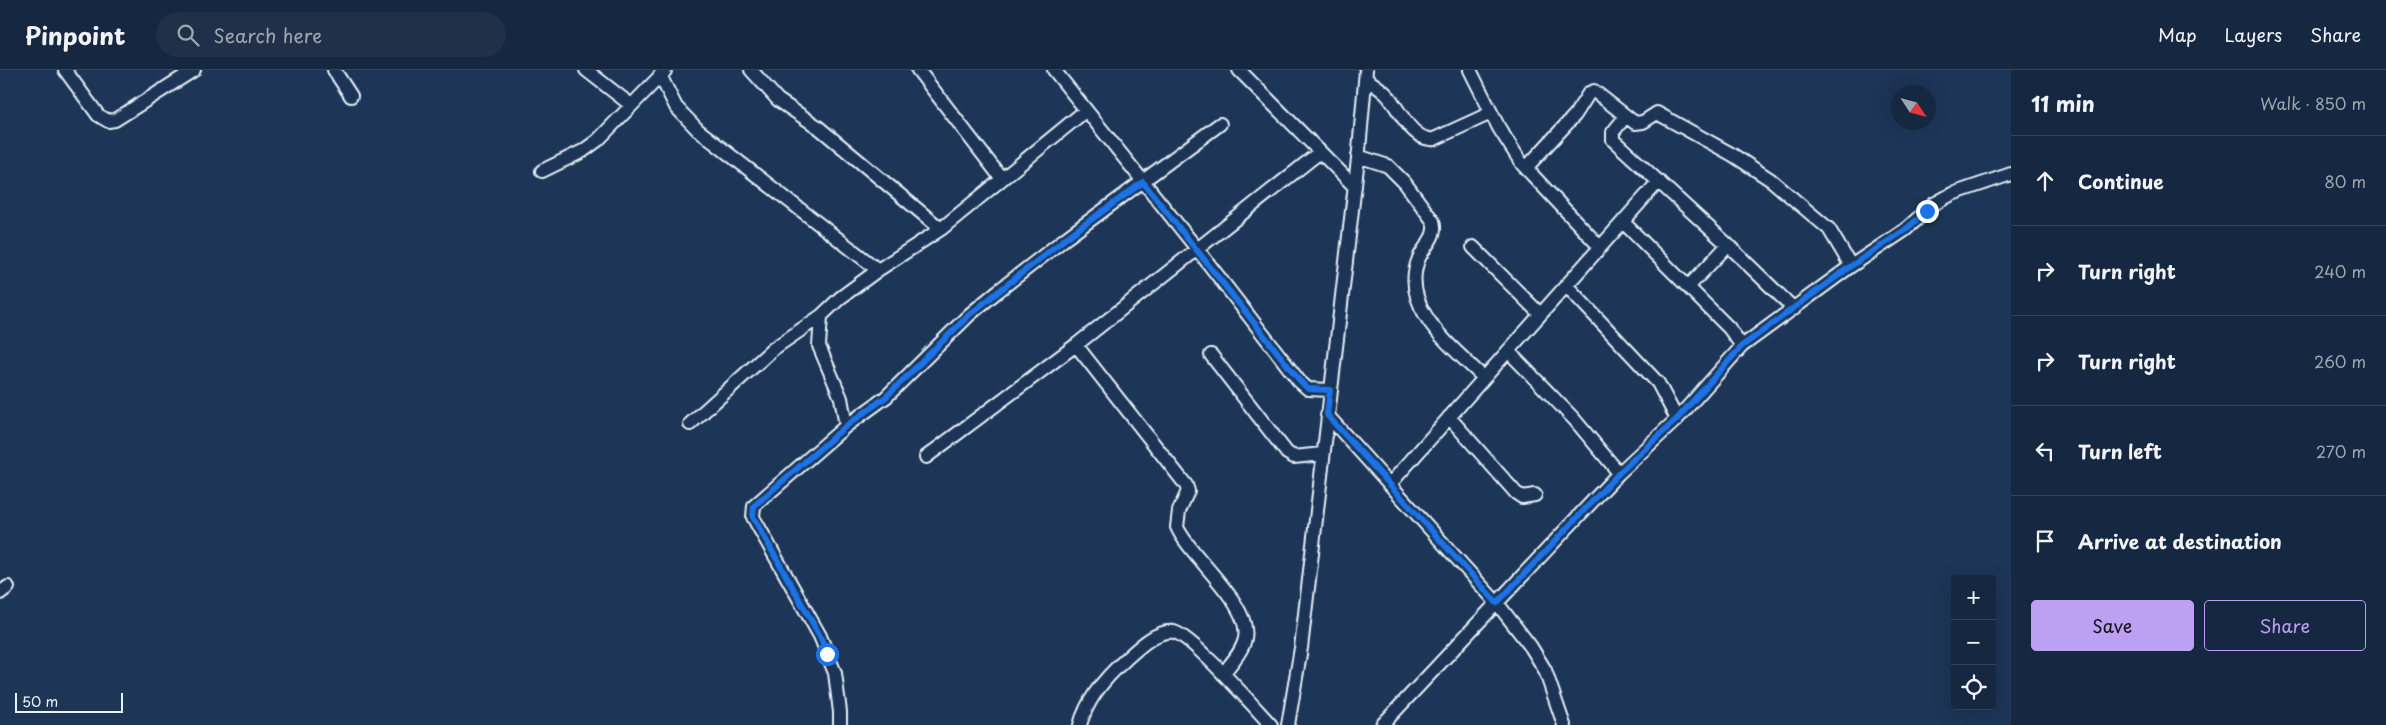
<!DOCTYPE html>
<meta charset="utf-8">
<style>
body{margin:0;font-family:"Playpen Sans",sans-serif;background:#1f3048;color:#f1f3f6}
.controls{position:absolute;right:15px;bottom:15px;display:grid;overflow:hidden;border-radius:5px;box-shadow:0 5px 20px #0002}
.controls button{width:45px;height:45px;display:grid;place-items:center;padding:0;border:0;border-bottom:1px solid #35445a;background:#162841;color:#f1f3f6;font:25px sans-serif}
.compass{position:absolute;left:1891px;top:15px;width:45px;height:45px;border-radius:50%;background:#162841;box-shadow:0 5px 20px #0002;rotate:126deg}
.scale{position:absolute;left:15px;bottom:12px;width:108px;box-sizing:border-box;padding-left:5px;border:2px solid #e8f1f8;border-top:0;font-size:14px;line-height:18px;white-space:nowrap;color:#e8f1f8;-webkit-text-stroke:4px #1d3557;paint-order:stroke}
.stop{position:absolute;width:15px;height:15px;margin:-11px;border:4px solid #1a73e8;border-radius:50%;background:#fff}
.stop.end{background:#1a73e8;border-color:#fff;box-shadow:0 1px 5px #0008}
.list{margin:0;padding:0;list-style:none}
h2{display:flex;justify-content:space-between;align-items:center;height:65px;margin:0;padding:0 20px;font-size:21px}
h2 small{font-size:16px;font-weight:400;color:#9ea6b1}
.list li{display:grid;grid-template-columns:32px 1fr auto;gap:15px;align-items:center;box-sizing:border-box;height:90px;padding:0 20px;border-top:1px solid #35445a}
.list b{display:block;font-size:19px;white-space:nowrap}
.list em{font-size:16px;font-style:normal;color:#9ea6b1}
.actions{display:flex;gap:10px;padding:15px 20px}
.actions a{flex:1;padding:11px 0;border:1px solid #bca0f2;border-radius:5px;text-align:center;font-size:18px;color:#bca0f2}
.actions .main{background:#bca0f2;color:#111}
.icon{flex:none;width:28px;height:28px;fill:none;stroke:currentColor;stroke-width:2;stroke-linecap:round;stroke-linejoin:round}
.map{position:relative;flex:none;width:2011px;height:655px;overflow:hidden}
header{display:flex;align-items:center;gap:30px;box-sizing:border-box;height:70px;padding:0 25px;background:#162841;border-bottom:1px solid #35445a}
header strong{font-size:24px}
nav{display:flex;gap:28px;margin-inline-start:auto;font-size:18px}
.search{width:350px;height:45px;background:#1f3048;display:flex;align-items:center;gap:12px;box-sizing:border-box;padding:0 18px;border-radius:28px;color:#9ea6b1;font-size:19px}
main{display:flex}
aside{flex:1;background:#162841}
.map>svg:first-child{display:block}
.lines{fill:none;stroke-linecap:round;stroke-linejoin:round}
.street-casing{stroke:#e8f1f8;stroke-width:16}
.street{stroke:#1d3557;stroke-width:12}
.route{stroke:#1a73e8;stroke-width:6}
</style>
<header>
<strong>Pinpoint</strong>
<div class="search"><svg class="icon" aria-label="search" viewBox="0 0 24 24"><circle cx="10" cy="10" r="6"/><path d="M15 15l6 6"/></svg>Search here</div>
<nav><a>Map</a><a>Layers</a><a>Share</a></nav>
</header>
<main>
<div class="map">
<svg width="2011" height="655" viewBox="0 0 2011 655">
<rect width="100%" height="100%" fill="#1d3557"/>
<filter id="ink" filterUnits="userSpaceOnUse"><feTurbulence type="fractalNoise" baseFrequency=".02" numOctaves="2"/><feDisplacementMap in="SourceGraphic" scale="10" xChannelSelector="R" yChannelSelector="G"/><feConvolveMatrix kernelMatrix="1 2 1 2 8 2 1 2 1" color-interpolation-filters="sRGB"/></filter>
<g filter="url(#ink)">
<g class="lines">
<g class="street-casing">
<path id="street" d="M 65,0 L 98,45 L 108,51 L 115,50 L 194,0
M 334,0 L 351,26
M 586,0 L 631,35
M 751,0 L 778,30 L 818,57 L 941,159
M 918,0 L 1002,109
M 1054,0 L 1198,180 L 1299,311 L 1308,319 L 1330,320
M 1239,0 L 1355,117
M 1470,0 L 1499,58 L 1522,94 L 1600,177
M 660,5 L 676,37 L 698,60 L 878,200
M 1366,9 C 1373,14 1382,19 1388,26 C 1399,39 1413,72 1434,69 L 1491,43
M 1626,46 L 1613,62 L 1613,70 L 1728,175 L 1794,239
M 1358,86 L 1388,96 L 1405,113 L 1433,151 C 1438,166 1425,175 1419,188 C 1398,238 1454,278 1484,308
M 1526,98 L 1575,45 L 1589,23 L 1594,21 L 1635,53 L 1643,52 L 1657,43 L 1733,85 L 1771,110 L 1829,159 L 1851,196
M 542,101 L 583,81 L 598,70 L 665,1
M 1623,152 L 1729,258 L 1742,276
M 1473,177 L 1540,244
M 1566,215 L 1658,313 L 1677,349
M 1688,217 L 1728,175
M 821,246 L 819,276 L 841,328 L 846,356
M 1076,275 L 1186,415 L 1188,421 L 1179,441 L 1177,457 C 1189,486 1252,535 1245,568 C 1243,581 1231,593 1223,604
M 1508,281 L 1574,349 L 1619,403
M 1211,285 L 1287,383 L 1294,387 L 1322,384
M 1327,345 L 1497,533 L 1531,577 L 1545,600 L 1564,655
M 1449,347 L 1516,423 L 1522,427 L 1535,425
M 690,354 L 773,279 L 821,246 L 840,228 L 878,200 L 941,159 L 1085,41
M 926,387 L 1076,275 L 1320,82
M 1390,414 L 1659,111
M 0,523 L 8,517
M 840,655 L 840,642 L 835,603 L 820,566 L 753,447 L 754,436 L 846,356 L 886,327 L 969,245 L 998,221 L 1066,168 L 1220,54
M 1080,655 C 1087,629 1106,607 1125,590 C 1137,579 1157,559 1174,562 C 1192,566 1255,638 1271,655
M 1288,655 L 1301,578 L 1359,80 L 1366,0
M 1382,655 L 1619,403 L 1677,349 L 1742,276 L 1851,196 L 1905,160 L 1934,134 L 1952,124 L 2011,104"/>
</g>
<use href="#street" class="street"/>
</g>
</g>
<g class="lines" filter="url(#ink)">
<path class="route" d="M 827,584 L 820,566 L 753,447 L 754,436 L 846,356 L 886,327 L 969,245 L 1066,168 L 1143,112 L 1300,311 L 1308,319 L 1330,320 L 1327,345 L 1497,533 L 1619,403 L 1677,349 L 1742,276 L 1851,196 L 1905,160 L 1927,141"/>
</g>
</svg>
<div class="controls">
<button>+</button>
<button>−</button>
<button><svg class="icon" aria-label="locate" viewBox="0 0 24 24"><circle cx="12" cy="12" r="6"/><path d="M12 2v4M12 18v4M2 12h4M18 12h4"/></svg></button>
</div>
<svg class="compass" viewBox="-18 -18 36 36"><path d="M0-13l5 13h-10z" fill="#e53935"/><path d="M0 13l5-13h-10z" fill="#9ea6b1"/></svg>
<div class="scale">50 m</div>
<div class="stop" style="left:827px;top:584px"></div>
<div class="stop end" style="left:1927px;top:141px"></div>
</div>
<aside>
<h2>11 min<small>Walk · 850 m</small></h2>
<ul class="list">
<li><svg class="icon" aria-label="ahead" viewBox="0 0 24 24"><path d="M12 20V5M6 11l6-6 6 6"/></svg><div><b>Continue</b></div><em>80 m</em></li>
<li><svg class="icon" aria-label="right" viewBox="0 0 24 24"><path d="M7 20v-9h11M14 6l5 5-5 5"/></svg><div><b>Turn right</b></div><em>240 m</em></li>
<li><svg class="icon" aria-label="right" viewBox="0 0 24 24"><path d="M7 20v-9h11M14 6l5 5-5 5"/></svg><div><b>Turn right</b></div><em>260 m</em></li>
<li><svg class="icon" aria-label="left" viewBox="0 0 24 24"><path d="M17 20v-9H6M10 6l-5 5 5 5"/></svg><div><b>Turn left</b></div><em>270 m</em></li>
<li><svg class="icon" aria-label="arrive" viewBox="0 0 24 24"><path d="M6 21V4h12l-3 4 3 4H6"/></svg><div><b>Arrive at destination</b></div></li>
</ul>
<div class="actions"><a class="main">Save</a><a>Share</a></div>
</aside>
</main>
